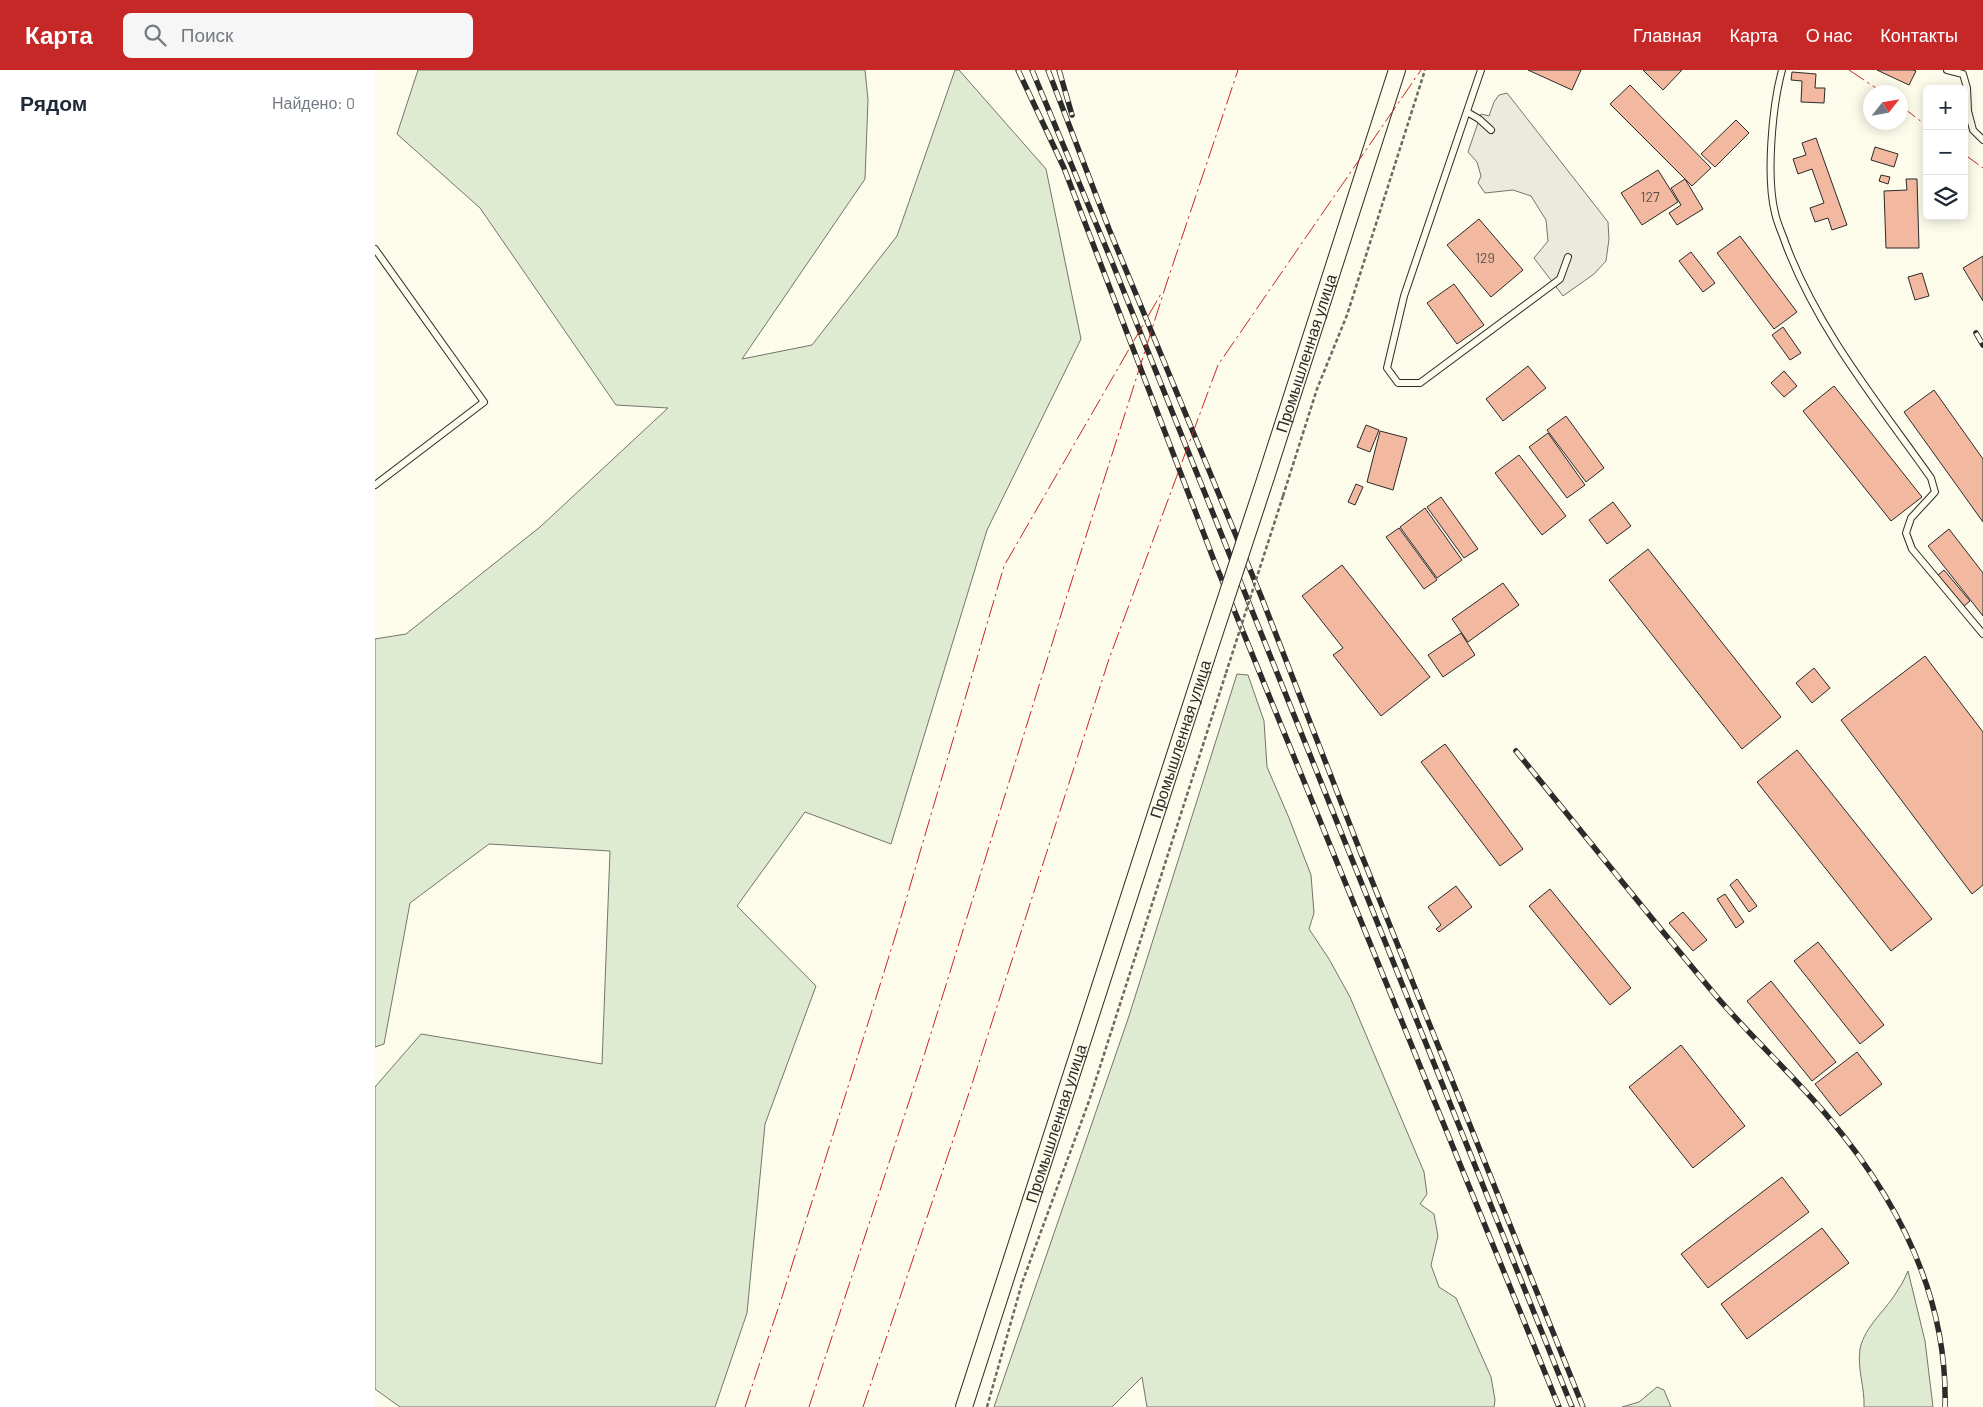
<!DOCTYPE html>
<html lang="ru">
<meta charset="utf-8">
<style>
body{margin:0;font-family:Barlow,sans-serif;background:#f6f6f7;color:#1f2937}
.controls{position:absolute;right:15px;top:15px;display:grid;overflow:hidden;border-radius:8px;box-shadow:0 2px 12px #0003}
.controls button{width:45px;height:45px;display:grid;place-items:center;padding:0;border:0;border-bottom:1px solid #e0e1e3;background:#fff;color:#1f2937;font:25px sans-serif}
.compass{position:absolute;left:1488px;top:15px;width:45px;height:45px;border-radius:50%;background:#fff;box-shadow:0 2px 12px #0003;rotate:59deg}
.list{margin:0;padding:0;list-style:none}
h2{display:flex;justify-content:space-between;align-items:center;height:65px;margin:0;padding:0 20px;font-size:21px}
h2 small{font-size:16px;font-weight:400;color:#747a83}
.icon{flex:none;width:28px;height:28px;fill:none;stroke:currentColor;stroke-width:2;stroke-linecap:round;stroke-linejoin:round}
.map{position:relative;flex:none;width:1608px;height:1337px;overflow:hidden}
header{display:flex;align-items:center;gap:30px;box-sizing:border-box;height:70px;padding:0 25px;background:#c62828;color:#fff}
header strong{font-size:24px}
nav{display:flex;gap:28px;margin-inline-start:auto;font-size:18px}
.search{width:350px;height:45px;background:#f6f6f7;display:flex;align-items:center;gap:12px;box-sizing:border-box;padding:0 18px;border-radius:8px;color:#747a83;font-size:19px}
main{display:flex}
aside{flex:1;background:#fff}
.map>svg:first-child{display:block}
.green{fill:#deebd1;stroke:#74746e}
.parking{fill:#eceadb;stroke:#74746e}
.building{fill:#f2b8a0;stroke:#2b2b2b}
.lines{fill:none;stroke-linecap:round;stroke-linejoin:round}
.service-casing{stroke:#2b2b2b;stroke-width:8}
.tertiary-casing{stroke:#2b2b2b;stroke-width:18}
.path{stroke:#6a6964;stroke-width:2.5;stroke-dasharray:4 2.5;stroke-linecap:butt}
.service{stroke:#fdfbea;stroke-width:6}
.tertiary{stroke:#fdfbea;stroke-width:16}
.rail-casing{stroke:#2b2b2b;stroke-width:5.5}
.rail{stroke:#fdfbea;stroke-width:4;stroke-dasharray:11;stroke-linecap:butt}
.tertiary-bridge-casing{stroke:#2b2b2b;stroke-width:18;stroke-linecap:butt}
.path-bridge{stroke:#6a6964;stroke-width:2.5;stroke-dasharray:4 2.5;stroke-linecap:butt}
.tertiary-bridge{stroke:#fdfbea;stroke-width:16}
.power{stroke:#c62828;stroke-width:1;stroke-dasharray:18 4 2.5 4;stroke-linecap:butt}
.labels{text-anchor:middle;stroke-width:4;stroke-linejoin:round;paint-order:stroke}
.number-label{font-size:14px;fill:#5d4e48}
.street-label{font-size:16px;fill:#2b2b2b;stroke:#fdfbea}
</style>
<header>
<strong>Карта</strong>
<div class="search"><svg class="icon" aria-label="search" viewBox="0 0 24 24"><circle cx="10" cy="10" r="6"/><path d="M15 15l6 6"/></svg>Поиск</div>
<nav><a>Главная</a><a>Карта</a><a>О нас</a><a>Контакты</a></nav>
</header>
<main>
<aside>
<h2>Рядом<small>Найдено: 0</small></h2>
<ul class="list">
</ul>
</aside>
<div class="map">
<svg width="1608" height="1337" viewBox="0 0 1608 1337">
<rect width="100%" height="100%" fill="#fdfbea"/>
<path class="green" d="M 43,0 L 490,0 L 493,30 L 490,109 L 367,289 L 437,275 L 522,166 L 580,0 L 584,0 L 671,99 L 706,269 L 612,460 L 516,774 L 430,742 L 362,836 L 441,916 L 390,1054 L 372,1243 L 340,1337 L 25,1337 L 0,1319 L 0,1017 L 46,964 L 227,994 L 235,781 L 114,774 L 35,833 L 9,974 L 0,977 L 0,569 L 31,564 L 165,457 L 293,338 L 241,335 L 105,138 L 22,64 Z
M 862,604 L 873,605 L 889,651 L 892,697 L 914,748 L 936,805 L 939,843 L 934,859 L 954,889 L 975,927 L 1049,1102 L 1052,1124 L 1045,1134 L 1059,1144 L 1063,1166 L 1056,1195 L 1064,1217 L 1081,1228 L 1116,1307 L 1120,1330 L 1119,1337 L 772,1337 L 767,1307 L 737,1337 L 619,1337 L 753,949 Z
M 1533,1201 L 1550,1271 L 1558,1337 L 1489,1337 C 1490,1318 1482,1299 1485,1279 C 1490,1255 1512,1240 1524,1218 C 1528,1213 1530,1207 1533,1201 Z
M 1282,1317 L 1289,1320 L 1296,1337 L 1247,1337 L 1264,1332 Z"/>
<path class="parking" d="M 1132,23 L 1233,152 L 1234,169 L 1231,191 L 1219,204 L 1188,226 L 1159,188 L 1173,171 L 1171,150 L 1156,126 L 1138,120 L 1110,123 L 1103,113 L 1106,106 L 1102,92 L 1093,82 L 1106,44 L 1114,46 L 1119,32 L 1124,25 Z"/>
<path class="building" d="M 1153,0 L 1206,0 L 1197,20 Z
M 1268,0 L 1307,0 L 1288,20 Z
M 1502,0 L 1538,0 L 1541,1 L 1534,15 Z
M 1417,2 L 1441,4 L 1440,18 L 1450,18 L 1449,33 L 1426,32 L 1427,11 L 1416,10 Z
M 1255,15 L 1336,98 L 1317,116 L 1235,34 Z
M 1361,50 L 1374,63 L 1340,97 L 1326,84 Z
M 1441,68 L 1472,155 L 1457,160 L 1453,148 L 1440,152 L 1435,138 L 1449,133 L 1437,99 L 1423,104 L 1418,89 L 1431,85 L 1427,73 Z
M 1500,77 L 1523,84 L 1519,97 L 1496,90 Z
M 1283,100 L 1303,132 L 1267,155 L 1246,123 Z
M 1506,105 L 1515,107 L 1513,114 L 1504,111 Z
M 1310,109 L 1328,139 L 1302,155 L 1294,143 L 1306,135 L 1296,118 Z
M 1531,109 L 1542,109 L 1544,178 L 1511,178 L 1509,121 L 1532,120 Z
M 1104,149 L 1148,200 L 1116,227 L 1072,175 Z
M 1365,166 L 1422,242 L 1399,259 L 1342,183 Z
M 1316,182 L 1340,213 L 1328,222 L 1304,191 Z
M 1608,186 L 1608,231 L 1588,198 Z
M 1547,203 L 1554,226 L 1540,230 L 1533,207 Z
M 1079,214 L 1109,255 L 1082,274 L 1052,233 Z
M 1408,257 L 1426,283 L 1415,290 L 1397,265 Z
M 1153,296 L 1171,318 L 1128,351 L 1111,329 Z
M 1409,301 L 1422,316 L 1409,327 L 1396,313 Z
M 1459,316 L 1547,427 L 1516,451 L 1428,341 Z
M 1559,320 L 1608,389 L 1608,452 L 1529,342 Z
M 1191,346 L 1229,398 L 1211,412 L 1172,360 Z
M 991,355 L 1004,360 L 995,382 L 982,377 Z
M 1005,361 L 1032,368 L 1018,420 L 992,412 Z
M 1173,363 L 1210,415 L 1192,428 L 1154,377 Z
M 1144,385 L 1191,446 L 1167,465 L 1120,403 Z
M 981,414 L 988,417 L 980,435 L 973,432 Z
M 1066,427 L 1103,479 L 1089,488 L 1052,437 Z
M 1238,432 L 1256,456 L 1232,474 L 1214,450 Z
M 1050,438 L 1087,490 L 1062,508 L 1025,457 Z
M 1024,458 L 1062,510 L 1049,519 L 1011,467 Z
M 1574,459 L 1608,503 L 1608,546 L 1553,476 Z
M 1273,479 L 1406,647 L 1367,679 L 1234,510 Z
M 967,495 L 1055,607 L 1006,646 L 958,585 L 968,578 L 927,526 Z
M 1569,500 L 1595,531 L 1588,537 L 1562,506 Z
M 1128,513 L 1144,535 L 1093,572 L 1077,549 Z
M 1086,563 L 1100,585 L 1068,607 L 1053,585 Z
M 1550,586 L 1608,662 L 1608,815 L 1597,824 L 1466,650 Z
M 1439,598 L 1455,618 L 1437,633 L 1421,613 Z
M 1070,674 L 1148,779 L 1125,796 L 1046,692 Z
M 1422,680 L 1557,849 L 1516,881 L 1382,712 Z
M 1362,809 L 1382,836 L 1374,842 L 1355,815 Z
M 1081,816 L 1097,837 L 1064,862 L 1061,859 L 1066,855 L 1053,837 Z
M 1175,819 L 1256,918 L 1235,935 L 1154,836 Z
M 1350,824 L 1369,852 L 1361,858 L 1342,829 Z
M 1308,842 L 1332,870 L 1318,881 L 1294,853 Z
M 1443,872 L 1509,955 L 1485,974 L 1419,891 Z
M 1396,911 L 1461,992 L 1437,1011 L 1372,931 Z
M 1306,975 L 1370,1056 L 1318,1098 L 1254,1017 Z
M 1482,982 L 1507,1014 L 1465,1046 L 1440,1014 Z
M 1407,1107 L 1434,1142 L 1333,1218 L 1306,1184 Z
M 1447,1158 L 1474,1193 L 1372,1269 L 1346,1234 Z"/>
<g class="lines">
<g class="service-casing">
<path id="service" d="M 1106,0 L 1029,226 L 1012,298 L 1023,313 L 1045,313 L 1185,209 L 1193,187
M 1407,0 C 1397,37 1391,107 1400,143 C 1402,153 1407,163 1410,172 C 1442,259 1503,333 1556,408 L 1560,422 L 1536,448 L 1531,463 L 1537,479 L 1608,564
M 1572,0 L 1588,4 L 1592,18 L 1593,41 L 1598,60 L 1608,70
M 1092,42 L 1104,49 L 1116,60
M 0,179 L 109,332 L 0,415"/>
</g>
<g class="tertiary-casing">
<g id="tertiary">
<path id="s1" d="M 891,407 L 1022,0"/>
<path id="s2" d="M 589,1337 L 831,589"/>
</g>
</g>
<path class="path" d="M 908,426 L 942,319 L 972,245 L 1050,0
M 612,1337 L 647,1213 L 714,1031 L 851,603"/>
<use href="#service" class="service"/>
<use href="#tertiary" class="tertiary"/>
<g class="rail-casing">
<path id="rail" d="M 643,0 L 689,98 L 840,493 L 1184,1337
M 657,0 L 737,192 L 1197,1337
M 673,0 L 734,159 L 886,526 L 987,786 L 1208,1337
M 684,0 L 697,45
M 1601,263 L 1608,275
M 1141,681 C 1208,763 1274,846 1342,927 C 1378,969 1419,1006 1454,1048 C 1523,1130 1573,1228 1570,1337"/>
</g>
<use href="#rail" class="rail"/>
<g class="tertiary-bridge-casing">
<path id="tertiary-bridge" d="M 831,589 L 891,407"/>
</g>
<path class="path-bridge" d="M 851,603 L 908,426"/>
<use href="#tertiary-bridge" class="tertiary-bridge"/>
<path class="power" d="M 1474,0 L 1507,22
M 1526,36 L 1552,56
M 1589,84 L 1608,98
M 370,1337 L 407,1227 L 521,864 L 629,496 L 787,222
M 434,1337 L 548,989 L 690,532 L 791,215 L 863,0
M 488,1337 L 597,1014 L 734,589 L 843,295 L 1046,0"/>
</g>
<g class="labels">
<g class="number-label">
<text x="1275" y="132">127</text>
<text x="1110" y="193">129</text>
</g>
<g class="street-label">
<text dy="6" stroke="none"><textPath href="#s1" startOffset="130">Промышленная улица</textPath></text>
<text dy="6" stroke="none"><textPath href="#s2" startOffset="702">Промышленная улица</textPath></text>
<text dy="6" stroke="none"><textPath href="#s2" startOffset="298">Промышленная улица</textPath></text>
</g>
</g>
</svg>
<div class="controls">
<button>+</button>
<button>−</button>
<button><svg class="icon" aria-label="layers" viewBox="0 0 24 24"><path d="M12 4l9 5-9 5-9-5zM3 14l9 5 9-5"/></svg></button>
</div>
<svg class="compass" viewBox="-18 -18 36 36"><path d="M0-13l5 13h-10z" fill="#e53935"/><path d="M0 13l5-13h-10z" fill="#747a83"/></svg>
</div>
</main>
